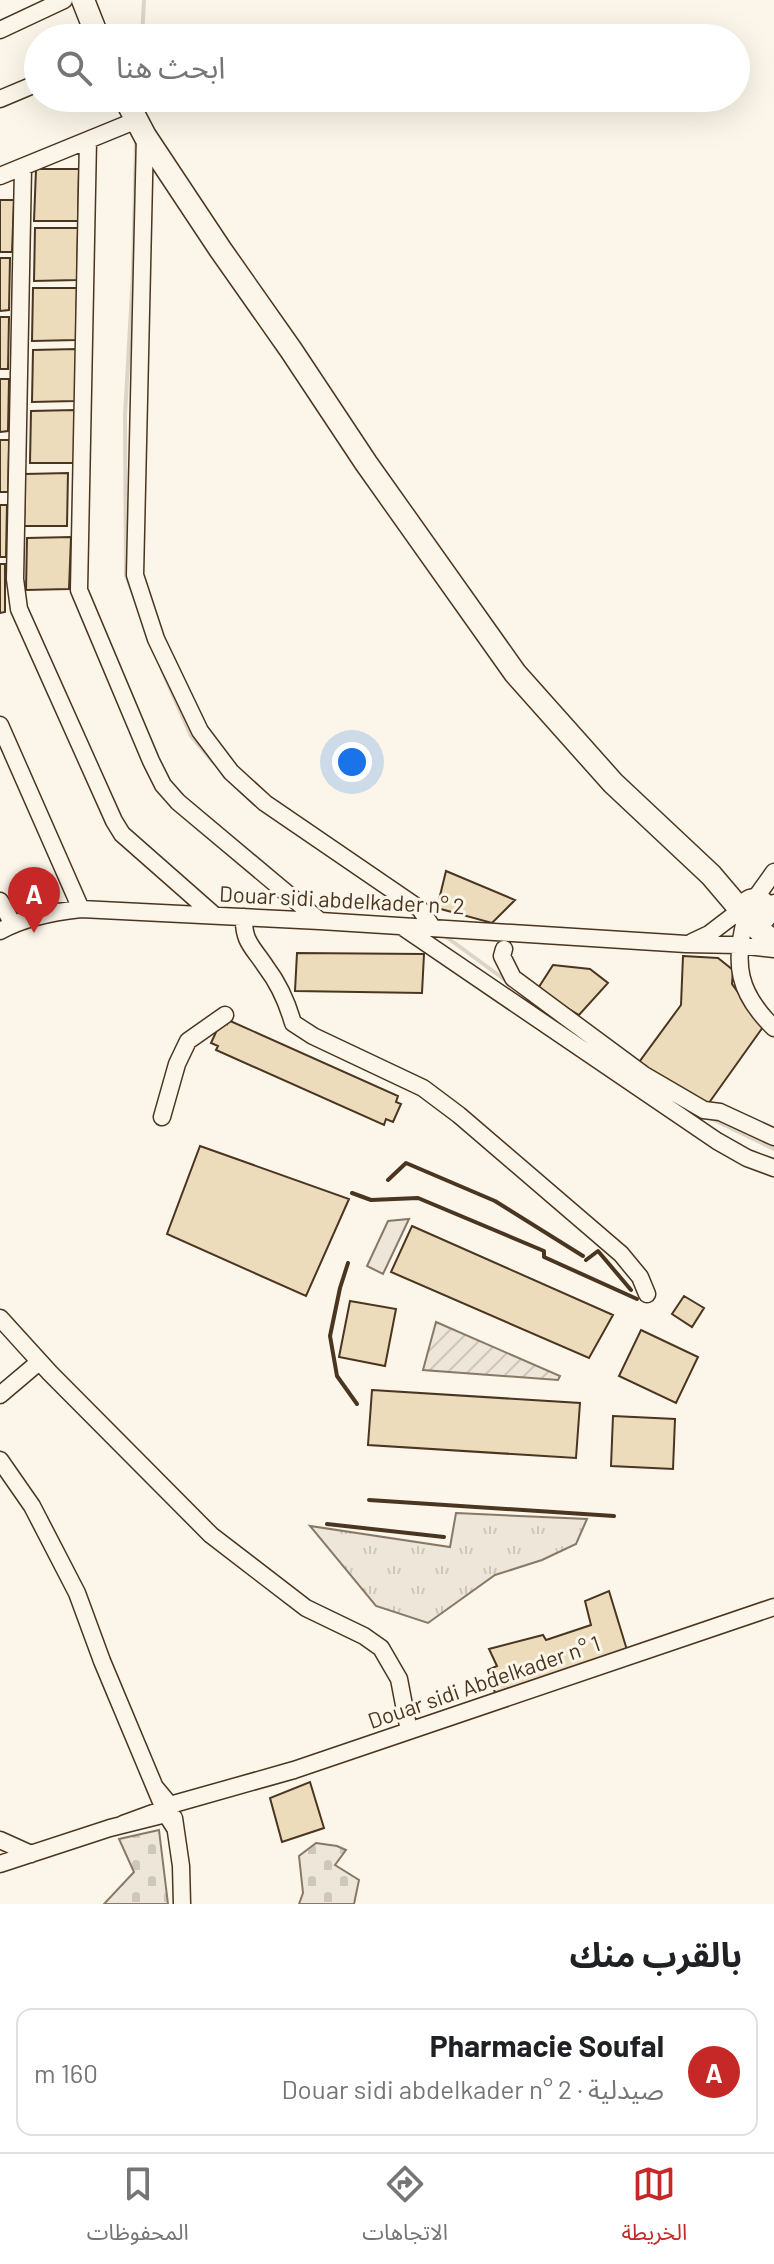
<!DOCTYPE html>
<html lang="ar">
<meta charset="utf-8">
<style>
body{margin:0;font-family:Barlow,"Noto Sans Arabic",sans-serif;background:#f6f6f6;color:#202124;direction:rtl}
.you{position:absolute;left:352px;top:762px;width:28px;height:28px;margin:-20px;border:6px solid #fff;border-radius:50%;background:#1a73e8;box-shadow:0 0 0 12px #1a73e833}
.badge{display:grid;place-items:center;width:52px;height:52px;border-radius:50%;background:#c62828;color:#fff;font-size:26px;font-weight:700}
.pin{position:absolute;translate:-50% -66px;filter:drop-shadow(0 2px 4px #0008)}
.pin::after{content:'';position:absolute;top:42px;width:28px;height:24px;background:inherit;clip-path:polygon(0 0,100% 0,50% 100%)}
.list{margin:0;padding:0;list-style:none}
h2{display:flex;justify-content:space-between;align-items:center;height:104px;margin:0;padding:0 32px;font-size:34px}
h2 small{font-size:26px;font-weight:400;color:#757577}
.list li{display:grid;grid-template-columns:52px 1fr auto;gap:24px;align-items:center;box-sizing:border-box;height:128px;margin:0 16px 16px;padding:0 16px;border:2px solid #e0e0e0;border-radius:16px}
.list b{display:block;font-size:30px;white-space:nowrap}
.list p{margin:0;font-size:26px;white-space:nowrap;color:#757577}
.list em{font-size:26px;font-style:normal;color:#757577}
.icon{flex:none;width:44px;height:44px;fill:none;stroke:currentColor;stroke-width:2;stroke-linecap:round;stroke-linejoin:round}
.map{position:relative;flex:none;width:774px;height:1904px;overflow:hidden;direction:ltr}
.search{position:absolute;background:#fff;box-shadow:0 8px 32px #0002;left:24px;right:24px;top:24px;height:88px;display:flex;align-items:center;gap:20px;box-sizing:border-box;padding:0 28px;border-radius:44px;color:#757577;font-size:30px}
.sheet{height:248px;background:#fff}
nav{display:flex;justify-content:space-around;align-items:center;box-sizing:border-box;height:112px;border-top:2px solid #e0e0e0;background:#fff;font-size:22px;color:#757577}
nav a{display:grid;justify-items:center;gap:4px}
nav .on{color:#c62828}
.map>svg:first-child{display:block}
.grass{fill:url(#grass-tufts);stroke:#887966;stroke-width:2}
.cemetery{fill:url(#cemetery-stones);stroke:#887966;stroke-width:2}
.park{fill:#ede6d9;stroke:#887966;stroke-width:2}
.garden{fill:url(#garden-furrows);stroke:#887966;stroke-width:2}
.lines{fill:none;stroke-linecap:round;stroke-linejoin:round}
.stream{stroke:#dcd4c6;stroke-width:4}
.building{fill:#ecdcbc;stroke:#4a3520;stroke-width:2}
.minor-casing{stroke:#4a3520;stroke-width:19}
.major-casing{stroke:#4a3520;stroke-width:25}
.minor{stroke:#fbf6e9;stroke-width:16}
.major{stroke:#fbf6e9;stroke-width:22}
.wall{stroke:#4a3520;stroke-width:4}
.labels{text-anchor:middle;stroke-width:6;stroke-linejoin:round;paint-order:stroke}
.street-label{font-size:22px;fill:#4a3520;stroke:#fbf6e9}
</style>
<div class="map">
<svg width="774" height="1904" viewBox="0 0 774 1904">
<defs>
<pattern id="grass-tufts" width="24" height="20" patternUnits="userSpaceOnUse" patternTransform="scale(2)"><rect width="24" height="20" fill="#ede6d9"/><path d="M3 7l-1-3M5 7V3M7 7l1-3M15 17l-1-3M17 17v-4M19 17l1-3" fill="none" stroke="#cdc6ba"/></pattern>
<pattern id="cemetery-stones" width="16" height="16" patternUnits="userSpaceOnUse" patternTransform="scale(2)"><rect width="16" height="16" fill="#ede6d9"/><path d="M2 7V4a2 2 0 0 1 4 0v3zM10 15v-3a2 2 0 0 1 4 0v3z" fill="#cdc6ba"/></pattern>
<pattern id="garden-furrows" width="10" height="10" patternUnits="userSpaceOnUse" patternTransform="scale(2)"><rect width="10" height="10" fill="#ede6d9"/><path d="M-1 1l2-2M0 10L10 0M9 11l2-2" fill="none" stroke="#cdc6ba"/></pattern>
</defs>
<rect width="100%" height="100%" fill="#fbf6e9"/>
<path class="grass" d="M 456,1513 L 587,1519 L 576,1544 L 542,1560 L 495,1575 L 428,1623 L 376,1606 L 310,1526 L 450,1547 Z"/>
<path class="cemetery" d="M 159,1830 L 168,1904 L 104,1904 L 134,1872 L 119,1839 Z
M 316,1843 L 337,1846 L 346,1850 L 335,1865 L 359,1880 L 354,1904 L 299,1904 L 303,1893 L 299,1856 Z"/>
<path class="park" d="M 409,1219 L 383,1274 L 367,1266 L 388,1221 Z"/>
<path class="garden" d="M 436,1322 L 560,1376 L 558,1380 L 423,1370 Z"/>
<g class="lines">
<path class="stream" d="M 142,38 L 144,0
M 135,599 L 126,575 L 125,416 L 133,273 L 136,143
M 162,670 L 191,736 L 214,763
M 445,936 L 508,982
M 708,1117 L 774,1149"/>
</g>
<path class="building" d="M 36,169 L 79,169 L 78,221 L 34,221 Z
M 0,200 L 14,200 L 12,252 L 0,252 Z
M 35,228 L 78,228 L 77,280 L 34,281 Z
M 0,258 L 10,258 L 9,310 L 0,311 Z
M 33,288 L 77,288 L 76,340 L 32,341 Z
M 0,317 L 9,317 L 8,369 L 0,369 Z
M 77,349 L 75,401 L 32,402 L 33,350 Z
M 0,379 L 9,379 L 8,431 L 0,432 Z
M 75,410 L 74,463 L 30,463 L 31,411 Z
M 0,440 L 9,440 L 8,492 L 0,492 Z
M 68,473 L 67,526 L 24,526 L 25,474 Z
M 0,505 L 7,505 L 6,557 L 0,557 Z
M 71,537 L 69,589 L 26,590 L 27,538 Z
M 0,564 L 5,564 L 5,612 L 0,613 Z
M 446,871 L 515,900 L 492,923 L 437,908 Z
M 297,953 L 424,954 L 422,993 L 295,991 Z
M 683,956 L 718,958 L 733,970 L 732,984 L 763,1027 L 706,1107 L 637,1065 L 681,1005 Z
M 553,965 L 590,969 L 608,983 L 579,1015 L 537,990 Z
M 228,1020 L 398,1096 L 396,1102 L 401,1104 L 393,1122 L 386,1119 L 384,1125 L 216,1050 L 218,1046 L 211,1043 L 221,1021 L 227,1024 Z
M 200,1146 L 349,1199 L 306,1296 L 167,1234 Z
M 412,1226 L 613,1315 L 589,1358 L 391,1272 Z
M 684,1296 L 704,1308 L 692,1327 L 672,1314 Z
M 350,1301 L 396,1309 L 385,1366 L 339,1357 Z
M 641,1330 L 698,1357 L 676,1403 L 619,1376 Z
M 372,1390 L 580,1403 L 576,1458 L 368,1445 Z
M 613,1416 L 675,1419 L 673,1469 L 611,1466 Z
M 609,1591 L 627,1650 L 495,1693 L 488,1670 L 497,1666 L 489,1649 L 543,1635 L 546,1640 L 591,1625 L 585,1601 Z
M 310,1782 L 324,1828 L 282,1842 L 270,1798 Z"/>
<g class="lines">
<g class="minor-casing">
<path id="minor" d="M 0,30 L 64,0
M 0,99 L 38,83
M 145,136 L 135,575 L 156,639 L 200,731 L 231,772 L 265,803 L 420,909 L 433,928
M 88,140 L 79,590 L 151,761 L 163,785 L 178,802 L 320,921
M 23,168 L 15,579 L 19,609 L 114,821 L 122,834 L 214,915
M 0,176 L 137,120
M 0,725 L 81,909
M 754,900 L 774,872
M 0,901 L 13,924
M 766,910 L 774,903
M 244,917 C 243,942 253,947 266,967 C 279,984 287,1002 293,1023 L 313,1036 L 423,1088 L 459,1115 L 621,1254 L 640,1277 L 647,1294
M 746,917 C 733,964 738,993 774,1028
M 404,928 L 717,1141 L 747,1158 L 774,1168
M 0,931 C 25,917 53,912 81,909 L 320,921 L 686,944 L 739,945 L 774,949
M 692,942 L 709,934 L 747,905
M 504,949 L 502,956 L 513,978 L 644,1075 L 704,1110 L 720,1112 L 774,1137
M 162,1117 L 177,1064 L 188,1041 L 225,1015
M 0,1318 L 50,1373 L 211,1535 L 306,1608 L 364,1636 L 381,1648 L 399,1679 L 409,1731
M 0,1395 L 39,1362
M 0,1460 L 32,1506 L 77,1593 L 102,1661 L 164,1809 L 123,1824
M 155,1787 L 170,1805 L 294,1770 L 774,1607
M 174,1818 L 181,1866 L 182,1904
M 0,1840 L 31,1854
M 0,1864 L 110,1828 L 166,1814 L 175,1828"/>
</g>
<g class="major-casing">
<path id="major" d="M 83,0 L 98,38
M 125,98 L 145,136 L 220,249 L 291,350 L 366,463 L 515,673 L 613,783 L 711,875 L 745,915
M744 911a11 11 0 1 1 22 0a11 11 0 1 1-22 0Z
M 749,920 L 762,933 L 774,941"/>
</g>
<use href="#minor" class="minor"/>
<use href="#major" class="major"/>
<path class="wall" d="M 388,1180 L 406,1163 L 495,1201 L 583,1256
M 352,1193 L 371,1200 L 418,1198 L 544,1251 L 544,1257 L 637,1299
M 586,1260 L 598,1251 L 631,1290
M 348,1263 L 340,1288 L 330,1336 L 337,1376 L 357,1404
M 369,1500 L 614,1516
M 327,1524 L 444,1537"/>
</g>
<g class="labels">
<g class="street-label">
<text transform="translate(342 900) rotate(3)" y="8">Douar sidi abdelkader n° 2</text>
<text transform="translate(484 1682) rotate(-19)" y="8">Douar sidi Abdelkader n° 1</text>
</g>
</g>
</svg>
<div class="you"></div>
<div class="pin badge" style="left:34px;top:933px">A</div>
<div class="search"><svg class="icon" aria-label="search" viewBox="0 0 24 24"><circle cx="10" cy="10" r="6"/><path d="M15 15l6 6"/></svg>ابحث هنا</div>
</div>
<section class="sheet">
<h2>بالقرب منك<small></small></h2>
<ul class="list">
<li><span class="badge">A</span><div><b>Pharmacie Soufal</b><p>صيدلية · Douar sidi abdelkader n° 2</p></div><em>160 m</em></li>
</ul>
</section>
<nav>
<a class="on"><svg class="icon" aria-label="map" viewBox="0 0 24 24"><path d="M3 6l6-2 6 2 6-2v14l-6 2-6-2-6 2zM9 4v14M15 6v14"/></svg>الخريطة</a>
<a><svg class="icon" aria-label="directions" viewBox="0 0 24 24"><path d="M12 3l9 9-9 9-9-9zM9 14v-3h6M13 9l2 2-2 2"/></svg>الاتجاهات</a>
<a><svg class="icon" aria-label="saved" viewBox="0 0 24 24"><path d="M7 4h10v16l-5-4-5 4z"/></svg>المحفوظات</a>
</nav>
